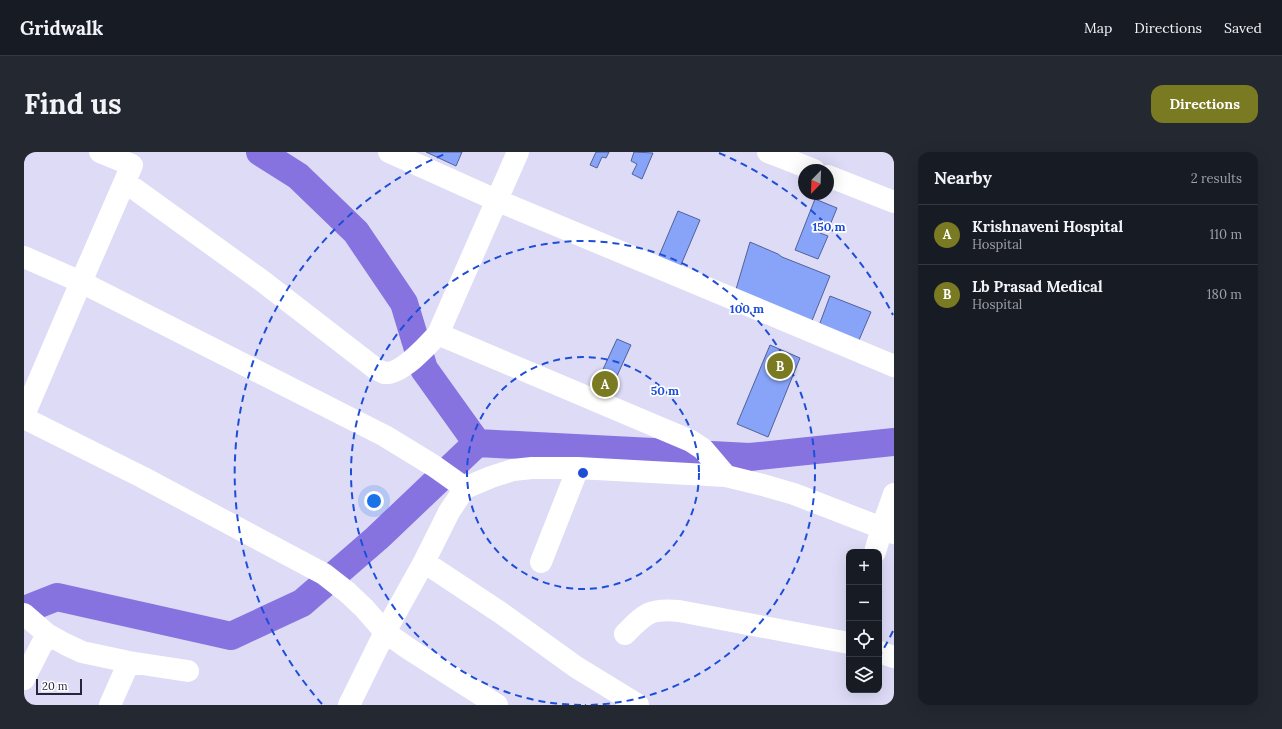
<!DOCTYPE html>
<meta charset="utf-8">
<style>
body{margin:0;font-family:Lora,serif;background:#242831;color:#f1f3f6}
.controls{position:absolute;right:12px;bottom:12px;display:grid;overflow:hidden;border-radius:8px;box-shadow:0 4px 16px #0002}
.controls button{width:36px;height:36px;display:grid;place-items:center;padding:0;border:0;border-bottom:1px solid #363941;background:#171b24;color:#f1f3f6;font:20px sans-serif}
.compass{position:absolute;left:774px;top:12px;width:36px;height:36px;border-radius:50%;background:#171b24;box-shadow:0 4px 16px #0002;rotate:203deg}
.scale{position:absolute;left:12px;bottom:10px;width:46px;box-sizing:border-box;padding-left:4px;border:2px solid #27243d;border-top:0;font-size:11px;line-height:14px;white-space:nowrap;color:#27243d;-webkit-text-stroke:3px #fff;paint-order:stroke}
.you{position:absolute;left:350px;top:349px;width:14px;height:14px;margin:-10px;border:3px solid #fff;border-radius:50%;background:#1a73e8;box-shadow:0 0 0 6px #1a73e833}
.badge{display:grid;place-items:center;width:26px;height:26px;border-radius:50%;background:#7a7a22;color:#fff;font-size:13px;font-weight:700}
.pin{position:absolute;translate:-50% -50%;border:2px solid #fff;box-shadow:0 1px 4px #0006}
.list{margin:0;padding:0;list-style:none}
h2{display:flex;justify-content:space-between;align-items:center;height:52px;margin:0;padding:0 16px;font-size:17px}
h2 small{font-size:13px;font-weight:400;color:#9ea1a6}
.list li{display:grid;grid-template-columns:26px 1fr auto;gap:12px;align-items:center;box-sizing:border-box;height:60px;padding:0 16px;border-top:1px solid #363941}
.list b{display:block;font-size:15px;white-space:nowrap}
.list p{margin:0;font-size:13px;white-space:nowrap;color:#9ea1a6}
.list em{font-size:13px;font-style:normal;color:#9ea1a6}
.icon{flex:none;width:22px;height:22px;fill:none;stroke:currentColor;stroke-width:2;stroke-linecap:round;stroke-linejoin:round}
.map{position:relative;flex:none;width:870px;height:553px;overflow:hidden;border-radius:12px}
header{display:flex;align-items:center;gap:24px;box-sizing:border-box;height:56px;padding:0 20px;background:#171b24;border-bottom:1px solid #363941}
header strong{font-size:19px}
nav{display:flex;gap:22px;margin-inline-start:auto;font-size:14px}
.intro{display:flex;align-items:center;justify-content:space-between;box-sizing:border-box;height:96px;padding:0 24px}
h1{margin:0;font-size:28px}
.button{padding:10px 18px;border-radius:12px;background:#7a7a22;color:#fff;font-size:14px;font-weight:700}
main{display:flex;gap:24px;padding:0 24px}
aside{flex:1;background:#171b24;border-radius:12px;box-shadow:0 4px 16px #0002}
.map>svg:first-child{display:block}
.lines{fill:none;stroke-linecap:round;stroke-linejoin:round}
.river{stroke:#8773e0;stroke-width:28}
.building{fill:#88a4f9;stroke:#50629a}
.minor{stroke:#fff;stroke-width:22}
.ring{fill:none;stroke:#1d4ed8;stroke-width:2;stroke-dasharray:7 5}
.centre{fill:#1d4ed8;stroke:#fff;stroke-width:2}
.ring-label{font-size:12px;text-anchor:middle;font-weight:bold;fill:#1d4ed8;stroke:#fff;stroke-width:3.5;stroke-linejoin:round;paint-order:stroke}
</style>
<header>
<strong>Gridwalk</strong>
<nav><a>Map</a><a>Directions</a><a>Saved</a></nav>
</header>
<div class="intro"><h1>Find us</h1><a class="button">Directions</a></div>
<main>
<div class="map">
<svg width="870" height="553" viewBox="0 0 870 553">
<rect width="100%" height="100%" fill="#dddbf6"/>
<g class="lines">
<path class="river" d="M 236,0 L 274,24 L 332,80 L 380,151 L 400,217 L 453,291
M 0,458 L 33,445 L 207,484 L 278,451 L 353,386 L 453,291 L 726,305 L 870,290"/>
</g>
<path class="building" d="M 402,0 L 438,0 L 432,14 Z
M 572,0 L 585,0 L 582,6 L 578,5 L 573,16 L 566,13 Z
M 610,0 L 629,1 L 618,27 L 608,22 L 613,12 L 607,9 Z
M 791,47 L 813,56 L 806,73 L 800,71 L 796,81 L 804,84 L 794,107 L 771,98 Z
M 654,59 L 676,68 L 654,120 L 632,111 Z
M 726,90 L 754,102 L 758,105 L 806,124 L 785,176 L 710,144 Z
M 806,144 L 847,160 L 832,195 L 793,179 Z
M 593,187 L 607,193 L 583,246 L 569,239 Z
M 746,193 L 776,206 L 744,285 L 713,272 Z"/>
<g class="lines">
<path class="minor" d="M 365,0 L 472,48 L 870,214
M 494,0 L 414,182 L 667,289 L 679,297 L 702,324
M 744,0 L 790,18
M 804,24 L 870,50
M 101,30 L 237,128 L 352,217 C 354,218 358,220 360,221 C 377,223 404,193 414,182
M 0,105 L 57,130 L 108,13 L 76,0
M 0,263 L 57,130 L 361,284 L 410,314 L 441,336
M 0,266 L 118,325 L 300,422 L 323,440 L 340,456 L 361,480 L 400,410 L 425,360 L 441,336 L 467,325 L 489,318 L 508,316 L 554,316 L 702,324 L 739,333 L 770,342 L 858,376 L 851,400
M 870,342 L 858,376 L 870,381
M 400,410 L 477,461 L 552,515 L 614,553
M 517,410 L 554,316
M 0,462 L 23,482 L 41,492 L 58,500 L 105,510 L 164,519
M 601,482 C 621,462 625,456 655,459 L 825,491
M 855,500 L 870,505
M 0,527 L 23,482
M 86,553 L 105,510
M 325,553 L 361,480 L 385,497 L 473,553"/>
</g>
<g class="ring">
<circle cx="559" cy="321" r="116"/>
<path d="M557 553A232 232 0 1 1 561 553"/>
<path d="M869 479A348 348 0 0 1 856 503M298 552A348 348 0 0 1 423 1M695 1A348 348 0 0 1 869 163"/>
</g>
<circle cx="559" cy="321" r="6" class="centre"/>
<g class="ring-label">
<text x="805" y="79">150 m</text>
<text x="723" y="161">100 m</text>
<text x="641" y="243">50 m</text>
</g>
</svg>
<div class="controls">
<button>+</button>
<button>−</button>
<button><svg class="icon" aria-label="locate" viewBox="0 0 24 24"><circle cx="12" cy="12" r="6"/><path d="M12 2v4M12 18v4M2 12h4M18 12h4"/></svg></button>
<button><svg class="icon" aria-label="layers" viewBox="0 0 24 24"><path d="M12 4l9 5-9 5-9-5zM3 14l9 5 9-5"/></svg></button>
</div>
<svg class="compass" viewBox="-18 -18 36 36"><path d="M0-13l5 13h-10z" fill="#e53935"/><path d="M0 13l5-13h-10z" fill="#9ea1a6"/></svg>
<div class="scale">20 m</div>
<div class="you"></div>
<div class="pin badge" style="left:581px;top:232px">A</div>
<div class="pin badge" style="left:756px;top:214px">B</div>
</div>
<aside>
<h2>Nearby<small>2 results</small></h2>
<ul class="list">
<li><span class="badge">A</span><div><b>Krishnaveni Hospital</b><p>Hospital</p></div><em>110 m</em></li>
<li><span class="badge">B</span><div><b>Lb Prasad Medical</b><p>Hospital</p></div><em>180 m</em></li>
</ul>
</aside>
</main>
